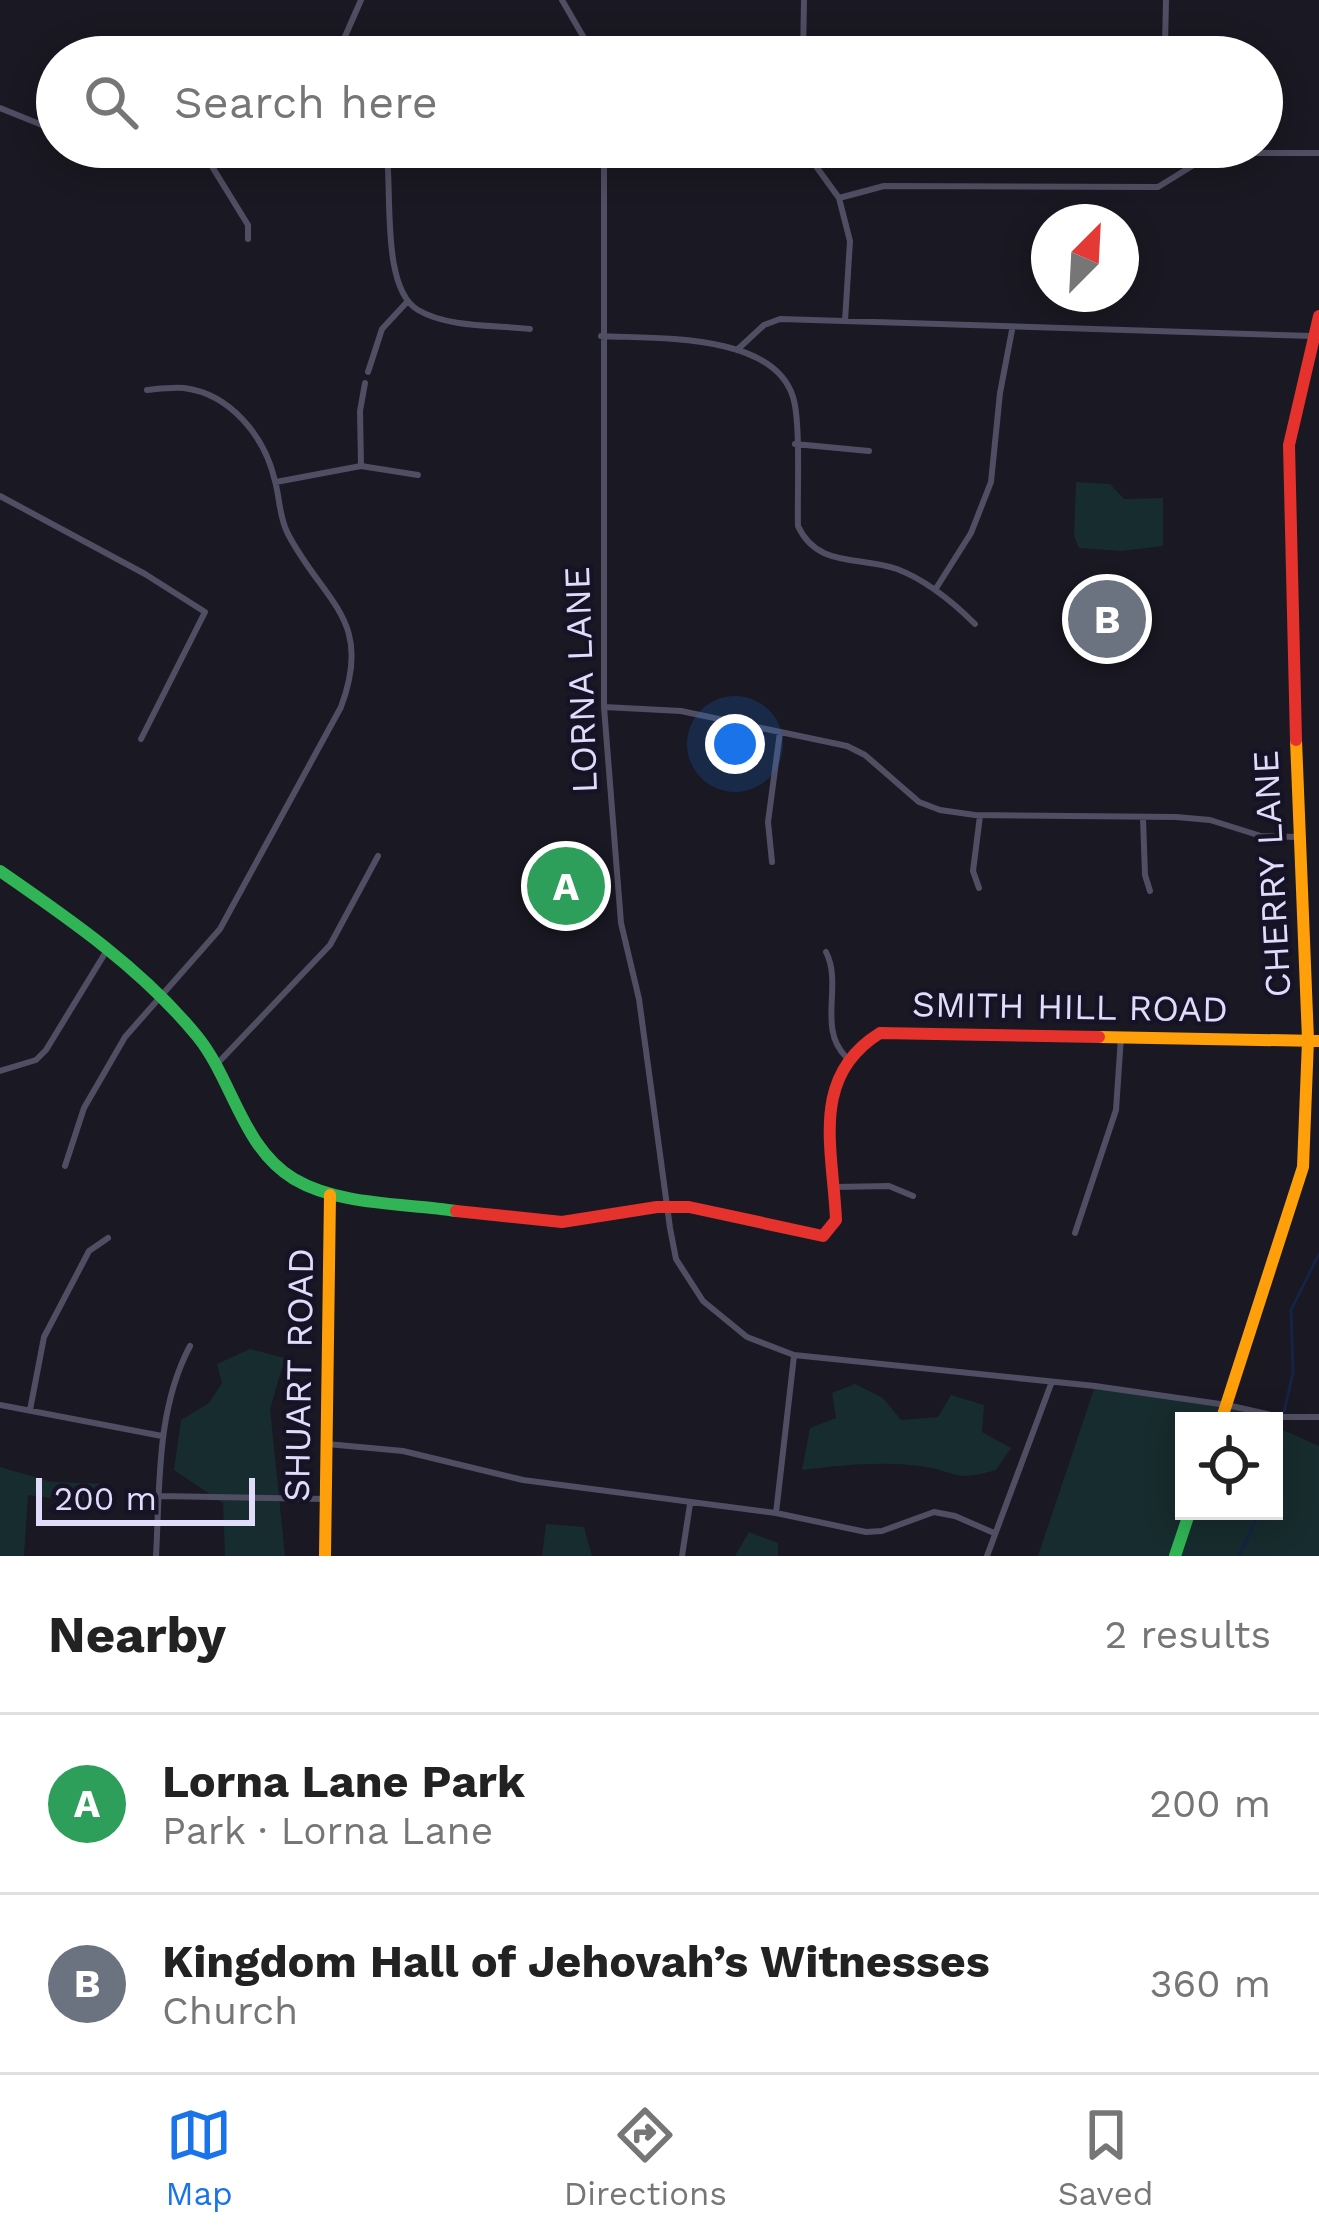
<!DOCTYPE html>
<meta charset="utf-8">
<style>
body{margin:0;font-family:"Work Sans",sans-serif;background:#f2f2f2;color:#222}
.controls{position:absolute;right:36px;bottom:36px;display:grid;overflow:hidden;border-radius:0px;box-shadow:0 6px 30px #0003}
.controls button{width:108px;height:108px;display:grid;place-items:center;padding:0;border:0;border-bottom:3px solid #e0e0e0;background:#fff;color:#222;font:60px sans-serif}
.compass{position:absolute;left:1031px;top:204px;width:108px;height:108px;border-radius:50%;background:#fff;box-shadow:0 6px 30px #0003;rotate:24deg}
.scale{position:absolute;left:36px;bottom:30px;width:219px;box-sizing:border-box;padding-left:12px;border:6px solid #e2dcfb;border-top:0;font-size:33px;line-height:42px;white-space:nowrap;color:#e2dcfb;-webkit-text-stroke:9px #171327;paint-order:stroke}
.you{position:absolute;left:735px;top:744px;width:42px;height:42px;margin:-30px;border:9px solid #fff;border-radius:50%;background:#1a73e8;box-shadow:0 0 0 18px #1a73e833}
.badge{display:grid;place-items:center;width:78px;height:78px;border-radius:50%;background:#1a73e8;color:#fff;font-size:39px;font-weight:700}
.pin{position:absolute;translate:-50% -50%;border:6px solid #fff;box-shadow:0 3px 12px #0006}
.list{margin:0;padding:0;list-style:none}
h2{display:flex;justify-content:space-between;align-items:center;height:156px;margin:0;padding:0 48px;font-size:51px}
h2 small{font-size:39px;font-weight:400;color:#767676}
.list li{display:grid;grid-template-columns:78px 1fr auto;gap:36px;align-items:center;box-sizing:border-box;height:180px;padding:0 48px;border-top:3px solid #e0e0e0}
.list b{display:block;font-size:45px;white-space:nowrap}
.list p{margin:0;font-size:39px;white-space:nowrap;color:#767676}
.list em{font-size:39px;font-style:normal;color:#767676}
.icon{flex:none;width:66px;height:66px;fill:none;stroke:currentColor;stroke-width:2;stroke-linecap:round;stroke-linejoin:round}
.map{position:relative;flex:none;width:1319px;height:1556px;overflow:hidden}
.search{position:absolute;background:#fff;box-shadow:0 6px 30px #0003;left:36px;right:36px;top:36px;height:132px;display:flex;align-items:center;gap:30px;box-sizing:border-box;padding:0 42px;border-radius:66px;color:#767676;font-size:45px}
.sheet{height:516px;background:#fff}
nav{display:flex;justify-content:space-around;align-items:center;box-sizing:border-box;height:168px;border-top:3px solid #e0e0e0;background:#fff;font-size:33px;color:#767676}
nav a{display:grid;justify-items:center;gap:6px}
nav .on{color:#1a73e8}
.map>svg:first-child{display:block}
.green{fill:#172c2e}
.lines{fill:none;stroke-linecap:round;stroke-linejoin:round}
.stream{stroke:#152445;stroke-width:3}
.street{stroke:#504e62;stroke-width:6}
.fast{stroke:#30b455;stroke-width:12}
.slow{stroke:#ff9f0a;stroke-width:12}
.jam{stroke:#e5322d;stroke-width:12}
.labels{text-anchor:middle;stroke-width:9;stroke-linejoin:round;paint-order:stroke}
.street-label{font-size:36px;fill:#e2dcfb;stroke:#171327}
</style>
<div class="map">
<svg width="1319" height="1556" viewBox="0 0 1319 1556">
<rect width="100%" height="100%" fill="#1a1822"/>
<path class="green" d="M 1076,482 L 1110,484 L 1124,499 L 1163,498 L 1163,546 L 1121,551 L 1079,548 L 1074,536 Z
M 250,1349 L 285,1358 L 270,1409 L 285,1556 L 225,1556 L 223,1503 L 174,1470 L 181,1420 L 209,1403 L 222,1383 L 217,1364 Z
M 855,1384 L 883,1398 L 901,1420 L 938,1417 L 951,1395 L 984,1405 L 982,1432 L 1011,1448 L 996,1470 C 950,1483 959,1471 920,1466 C 882,1461 840,1465 802,1470 L 810,1428 L 836,1418 L 832,1393 Z
M 1095,1386 L 1227,1405 L 1262,1421 L 1184,1421 L 1184,1511 L 1274,1511 L 1274,1426 L 1319,1446 L 1319,1556 L 1038,1556 Z
M 0,1467 L 52,1482 L 105,1484 L 99,1504 L 28,1495 L 24,1556 L 0,1556 Z
M 546,1524 L 584,1527 L 592,1556 L 542,1556 Z
M 749,1532 L 778,1543 L 778,1556 L 735,1556 Z"/>
<g class="lines">
<path class="stream" d="M 1284,1412 L 1293,1373 L 1291,1310 L 1319,1254
M 1274,1458 L 1282,1422
M 1239,1556 L 1260,1511"/>
<path class="street" d="M 562,0 L 595,57
M 1166,0 L 1165,45 L 1171,57
M 803,40 L 1165,45
M 336,57 L 361,0
M 803,57 L 804,0
M 0,108 L 57,131
M 200,147 L 248,225 L 248,239
M 386,147 C 393,187 380,288 418,310 C 448,328 497,325 530,329
M 604,147 L 604,707 L 621,923 L 639,999 L 670,1228 L 676,1259 L 703,1301 L 747,1337 L 794,1355 L 1095,1386 L 1227,1405 L 1280,1417 L 1319,1417
M 802,147 L 839,198 L 850,241 L 845,321
M 839,198 L 884,186 L 1158,187 L 1213,153 L 1319,153
M 601,336 C 654,339 773,332 793,397 C 801,422 797,496 798,526 C 817,568 860,556 897,569 C 928,581 953,602 975,624
M 737,350 L 764,325 L 780,319 L 1313,336
M 368,372 L 382,329 L 407,302
M 795,444 L 869,451
M 361,466 L 360,411 L 365,383
M 276,482 L 361,466 L 418,475
M 0,496 L 145,574 L 205,612 L 141,739
M 935,590 L 971,533 L 991,482 L 1000,393 L 1012,330
M 604,707 L 681,711 L 847,746 L 865,755 L 919,802 L 940,810 L 975,815 L 1176,817 L 1210,820 L 1261,836 L 1298,837
M 1143,818 L 1145,875 L 1150,891
M 772,862 L 768,822 L 780,732
M 979,888 L 973,871 L 980,816
M 826,952 C 843,985 817,1028 846,1057
M 217,1064 L 330,945 L 378,856
M 0,1071 L 36,1060 L 46,1050 L 107,950
M 65,1166 L 84,1108 L 125,1037 L 220,929 L 341,707 C 374,619 324,603 288,534 C 279,517 280,499 275,481 C 265,437 231,394 184,388 C 172,387 158,389 147,390
M 836,1187 L 889,1186 L 913,1196
M 1075,1233 L 1116,1110 L 1121,1037
M 0,1405 L 162,1436
M 30,1410 L 44,1337 L 89,1251 L 108,1238
M 327,1444 L 403,1451 L 523,1480 L 776,1513 L 866,1532 L 882,1531 L 934,1512 L 955,1516 L 994,1533
M 159,1496 L 326,1499
M 776,1513 L 794,1356
M 156,1556 C 160,1486 156,1410 190,1346
M 682,1556 L 690,1504
M 987,1556 L 1051,1384"/>
<path class="fast" d="M 0,871 C 71,920 142,969 197,1036 C 233,1080 242,1148 294,1179 C 340,1206 405,1203 456,1211
M 1175,1556 L 1190,1511"/>
<path class="slow" d="M 1099,1037 L 1319,1041
M 1221,1421 L 1303,1167 L 1308,1040 L 1296,740
M 325,1556 L 330,1195"/>
<path class="jam" d="M 1296,740 L 1289,445 L 1319,316
M 456,1211 L 562,1222 L 657,1207 L 689,1207 L 823,1236 L 836,1220 C 833,1149 809,1077 880,1033 L 1099,1037"/>
</g>
<g class="labels">
<g class="street-label">
<text transform="translate(580 680) rotate(-92)" y="13">LORNA LANE</text>
<text transform="translate(1271 874) rotate(-93)" y="13">CHERRY LANE</text>
<text transform="translate(1070 1006) rotate(1)" y="13">SMITH HILL ROAD</text>
<text transform="translate(298 1375) rotate(-89)" y="13">SHUART ROAD</text>
</g>
</g>
</svg>
<div class="controls">
<button><svg class="icon" aria-label="locate" viewBox="0 0 24 24"><circle cx="12" cy="12" r="6"/><path d="M12 2v4M12 18v4M2 12h4M18 12h4"/></svg></button>
</div>
<svg class="compass" viewBox="-18 -18 36 36"><path d="M0-13l5 13h-10z" fill="#e53935"/><path d="M0 13l5-13h-10z" fill="#767676"/></svg>
<div class="scale">200 m</div>
<div class="you"></div>
<div class="pin badge" style="left:566px;top:886px;background:#2e9e5b">A</div>
<div class="pin badge" style="left:1107px;top:619px;background:#6b7280">B</div>
<div class="search"><svg class="icon" aria-label="search" viewBox="0 0 24 24"><circle cx="10" cy="10" r="6"/><path d="M15 15l6 6"/></svg>Search here</div>
</div>
<section class="sheet">
<h2>Nearby<small>2 results</small></h2>
<ul class="list">
<li><span class="badge" style="background:#2e9e5b">A</span><div><b>Lorna Lane Park</b><p>Park · Lorna Lane</p></div><em>200 m</em></li>
<li><span class="badge" style="background:#6b7280">B</span><div><b>Kingdom Hall of Jehovah’s Witnesses</b><p>Church</p></div><em>360 m</em></li>
</ul>
</section>
<nav>
<a class="on"><svg class="icon" aria-label="map" viewBox="0 0 24 24"><path d="M3 6l6-2 6 2 6-2v14l-6 2-6-2-6 2zM9 4v14M15 6v14"/></svg>Map</a>
<a><svg class="icon" aria-label="directions" viewBox="0 0 24 24"><path d="M12 3l9 9-9 9-9-9zM9 14v-3h6M13 9l2 2-2 2"/></svg>Directions</a>
<a><svg class="icon" aria-label="saved" viewBox="0 0 24 24"><path d="M7 4h10v16l-5-4-5 4z"/></svg>Saved</a>
</nav>
